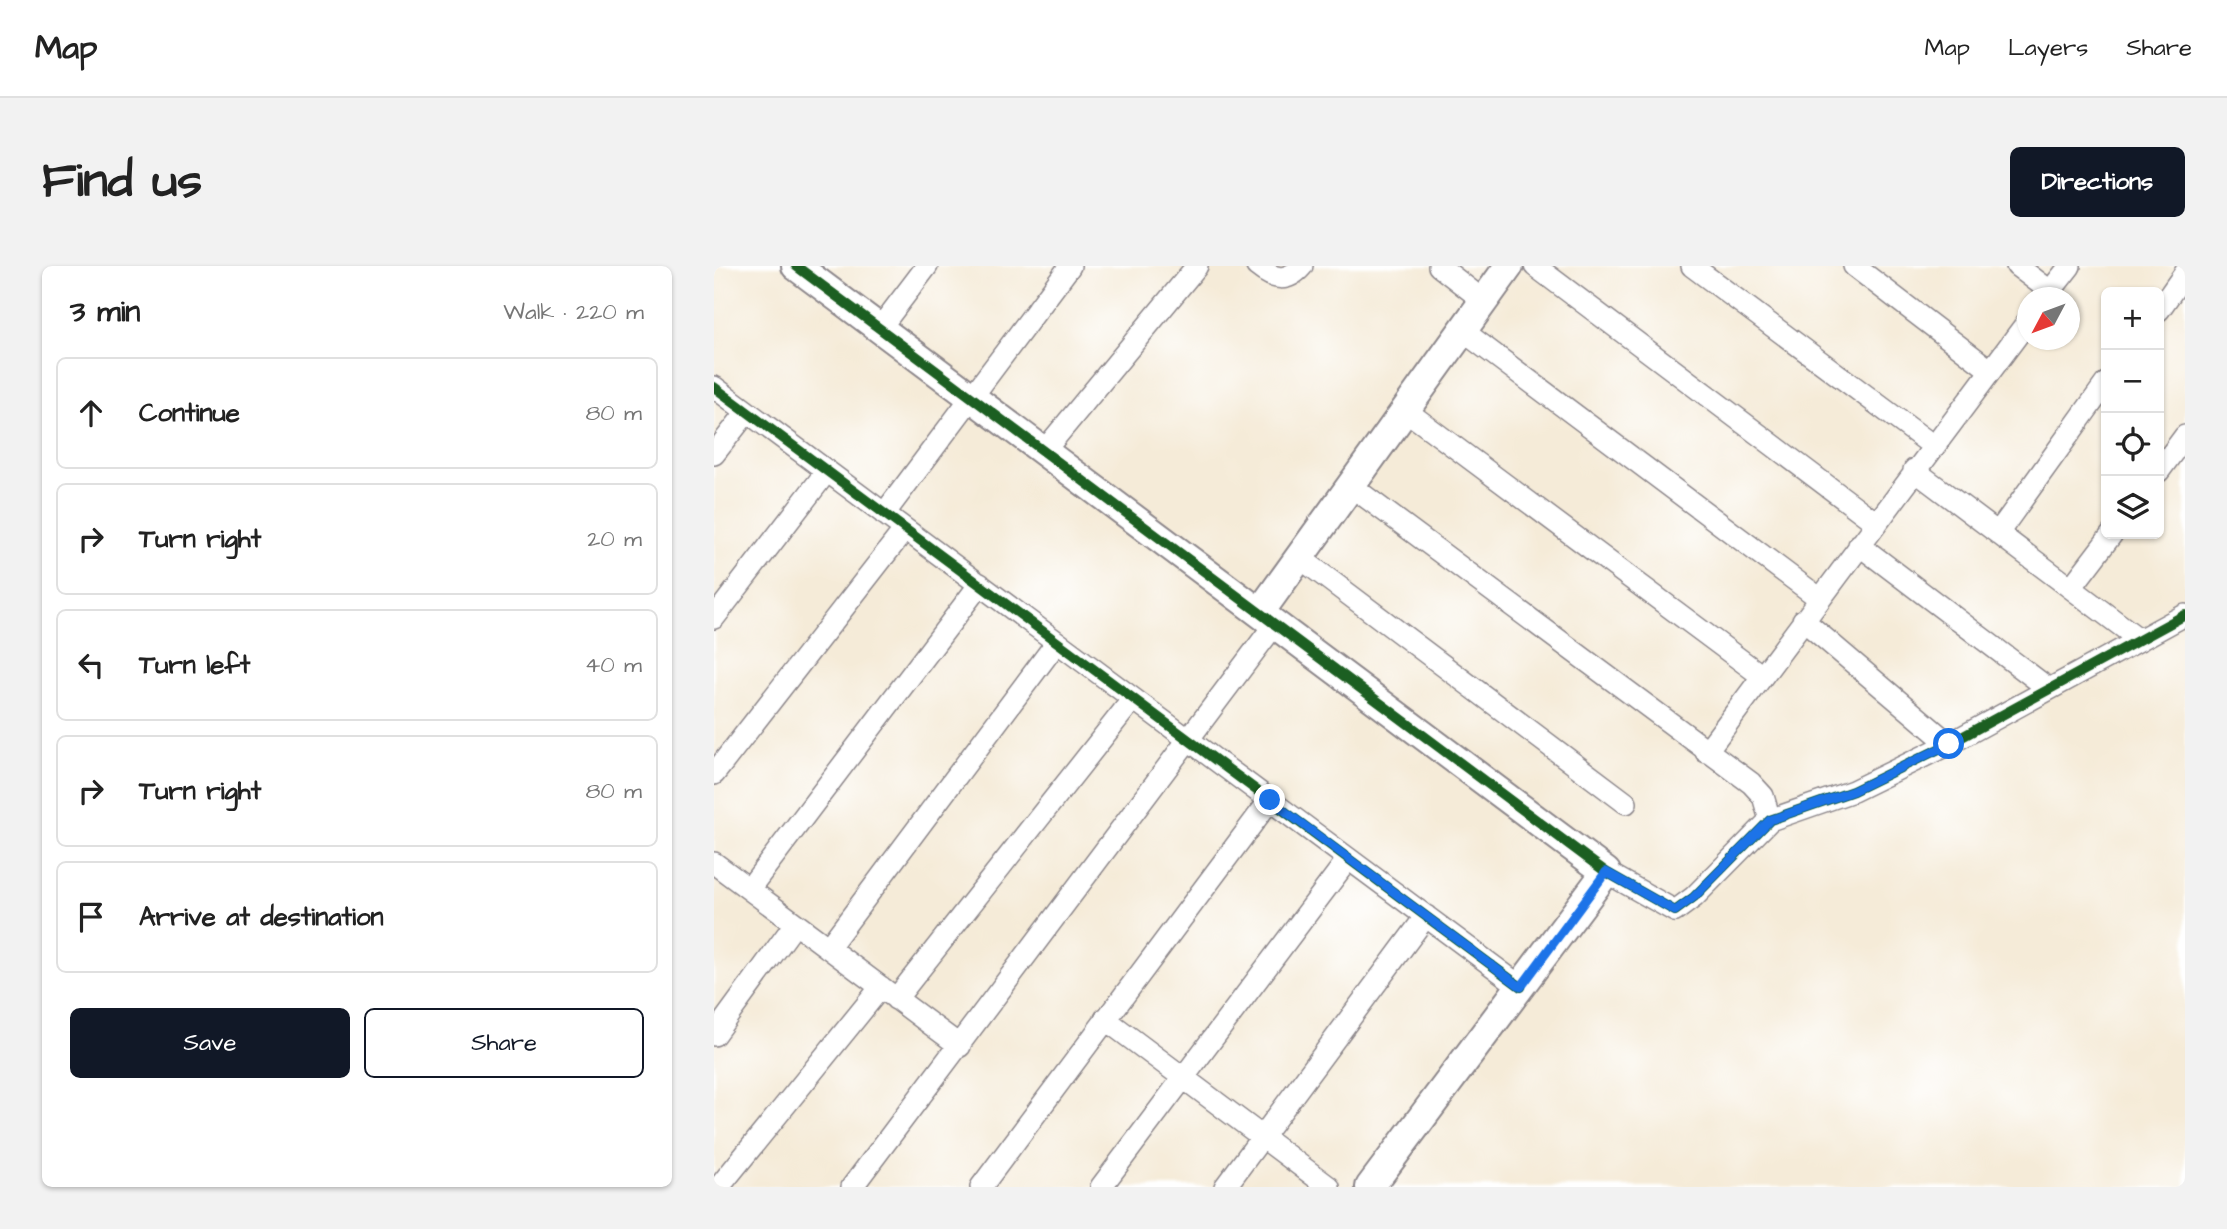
<!DOCTYPE html>
<meta charset="utf-8">
<style>
body{margin:0;font-family:"Architects Daughter",sans-serif;background:#f2f2f2;color:#222}
.controls{position:absolute;right:21px;top:21px;display:grid;overflow:hidden;border-radius:10px;box-shadow:0 2px 5px #0004}
.controls button{width:63px;height:63px;display:grid;place-items:center;padding:0;border:0;border-bottom:2px solid #e0e0e0;background:#fff;color:#222;font:35px sans-serif}
.compass{position:absolute;left:1303px;top:21px;width:63px;height:63px;border-radius:50%;background:#fff;box-shadow:0 2px 5px #0004;rotate:229deg}
.stop{position:absolute;width:21px;height:21px;margin:-16px;border:5px solid #1a73e8;border-radius:50%;background:#fff}
.stop.end{background:#1a73e8;border-color:#fff;box-shadow:0 2px 7px #0008}
.list{margin:0;padding:0;list-style:none}
h2{display:flex;justify-content:space-between;align-items:center;height:91px;margin:0;padding:0 28px;font-size:30px}
h2 small{font-size:23px;font-weight:400;color:#767676}
.list li{display:grid;grid-template-columns:46px 1fr auto;gap:21px;align-items:center;box-sizing:border-box;height:112px;margin:0 14px 14px;padding:0 14px;border:2px solid #e0e0e0;border-radius:10px}
.list b{display:block;font-size:26px;white-space:nowrap}
.list em{font-size:23px;font-style:normal;color:#767676}
.actions{display:flex;gap:14px;padding:21px 28px}
.actions a{flex:1;padding:16px 0;border:2px solid #111827;border-radius:10px;text-align:center;font-size:24px;color:#111827}
.actions .main{background:#111827;color:#fff}
.icon{flex:none;width:38px;height:38px;fill:none;stroke:currentColor;stroke-width:2;stroke-linecap:round;stroke-linejoin:round}
.map{position:relative;flex:none;width:1471px;height:921px;overflow:hidden;border-radius:10px}
header{display:flex;align-items:center;gap:42px;box-sizing:border-box;height:98px;padding:0 35px;background:#fff;border-bottom:2px solid #e0e0e0}
header strong{font-size:33px}
nav{display:flex;gap:38px;margin-inline-start:auto;font-size:24px}
.intro{display:flex;align-items:center;justify-content:space-between;box-sizing:border-box;height:168px;padding:0 42px}
h1{margin:0;font-size:49px}
.button{padding:18px 32px;border-radius:10px;background:#111827;color:#fff;font-size:24px;font-weight:700}
main{display:flex;gap:42px;padding:0 42px}
aside{flex:1;background:#fff;border-radius:10px;box-shadow:0 2px 5px #0004}
.map>svg:first-child{display:block}
.lines{fill:none;stroke-linecap:round;stroke-linejoin:round}
.street-casing{stroke:#8c868a;stroke-width:24}
.secondary-casing{stroke:#8c868a;stroke-width:32}
.street{stroke:#fff;stroke-width:21}
.secondary{stroke:#fff;stroke-width:28}
.cycleway-casing{stroke:#fff;stroke-width:15}
.cycleway{stroke:#1b5e20;stroke-width:10}
.route{stroke:#1a73e8;stroke-width:9}
</style>
<header>
<strong>Map</strong>
<nav><a>Map</a><a>Layers</a><a>Share</a></nav>
</header>
<div class="intro"><h1>Find us</h1><a class="button">Directions</a></div>
<main>
<aside>
<h2>3 min<small>Walk · 220 m</small></h2>
<ul class="list">
<li><svg class="icon" aria-label="ahead" viewBox="0 0 24 24"><path d="M12 20V5M6 11l6-6 6 6"/></svg><div><b>Continue</b></div><em>80 m</em></li>
<li><svg class="icon" aria-label="right" viewBox="0 0 24 24"><path d="M7 20v-9h11M14 6l5 5-5 5"/></svg><div><b>Turn right</b></div><em>20 m</em></li>
<li><svg class="icon" aria-label="left" viewBox="0 0 24 24"><path d="M17 20v-9H6M10 6l-5 5 5 5"/></svg><div><b>Turn left</b></div><em>40 m</em></li>
<li><svg class="icon" aria-label="right" viewBox="0 0 24 24"><path d="M7 20v-9h11M14 6l5 5-5 5"/></svg><div><b>Turn right</b></div><em>80 m</em></li>
<li><svg class="icon" aria-label="arrive" viewBox="0 0 24 24"><path d="M6 21V4h12l-3 4 3 4H6"/></svg><div><b>Arrive at destination</b></div></li>
</ul>
<div class="actions"><a class="main">Save</a><a>Share</a></div>
</aside>
<div class="map">
<svg width="1471" height="921" viewBox="0 0 1471 921">
<rect width="100%" height="100%" fill="#fff"/>
<filter id="ink" filterUnits="userSpaceOnUse"><feTurbulence type="fractalNoise" baseFrequency=".0143" numOctaves="2"/><feDisplacementMap in="SourceGraphic" scale="14" xChannelSelector="R" yChannelSelector="G"/><feConvolveMatrix kernelMatrix="1 2 1 2 8 2 1 2 1" color-interpolation-filters="sRGB"/></filter>
<filter id="wash" filterUnits="userSpaceOnUse"><feTurbulence type="fractalNoise" baseFrequency=".00686" numOctaves="4" result="noise"/><feDisplacementMap in="SourceGraphic" scale="28" xChannelSelector="R" yChannelSelector="G"/><feGaussianBlur stdDeviation="1.57" result="paint"/><feColorMatrix in="noise" values="0 0 0 0 0 0 0 0 0 0 0 0 0 0 0 0 0 1.4 0 .05"/><feComposite in="paint" operator="in"/></filter>
<g filter="url(#wash)">
<rect width="100%" height="100%" fill="#f5ebd8"/>
</g>
<g filter="url(#ink)">
<g class="lines">
<g class="street-casing">
<path id="street" d="M 543,0 C 560,14 573,17 588,0
M 725,0 L 770,35
M 821,0 L 1161,256
M 978,0 L 1218,179
M 1140,0 L 1276,104
M 1303,0 L 1336,25
M 1331,32 L 1356,0
M 1445,44 L 1471,7
M 166,62 L 213,0
M 749,65 L 1105,332
M 0,121 L 807,721
M 691,144 L 1048,410
M 330,185 L 483,0
M 0,188 L 33,146
M 1200,204 L 1426,374
M 1445,205 L 1471,170
M 637,220 L 1037,517 L 1049,530 L 1056,554
M 170,248 L 356,0
M 1284,267 L 1392,117
M 1145,279 L 1335,423
M 585,291 L 912,537
M 1357,322 L 1398,268
M 0,352 L 113,205
M 1089,354 L 1235,478
M 992,486 L 1314,55
M 0,508 L 191,263
M 0,597 L 246,780
M 892,606 L 961,645 L 980,631 L 1056,554 L 1139,525 L 1235,478 L 1471,349
M 35,623 L 266,318
M 114,682 L 343,376
M 182,733 L 419,433
M 391,753 L 615,921
M 0,769 L 81,658
M 5,921 L 167,721
M 138,921 L 561,358
M 267,921 L 556,534
M 387,921 L 634,593
M 511,921 L 712,650"/>
</g>
<g class="secondary-casing">
<path id="secondary" d="M 82,0 L 892,606 L 656,921
M 546,346 L 795,0"/>
</g>
<use href="#street" class="street"/>
<use href="#secondary" class="secondary"/>
<g class="cycleway-casing">
<path id="cycleway" d="M 82,0 L 892,606 L 961,645 L 980,631 L 1056,554 L 1139,525 L 1235,478 L 1471,349
M 0,121 L 807,721"/>
</g>
<use href="#cycleway" class="cycleway"/>
</g>
</g>
<g class="lines" filter="url(#ink)">
<path class="route" d="M 556,534 L 807,721 L 892,606 L 961,645 L 980,631 L 1056,554 L 1139,525 L 1235,478"/>
</g>
</svg>
<div class="controls">
<button>+</button>
<button>−</button>
<button><svg class="icon" aria-label="locate" viewBox="0 0 24 24"><circle cx="12" cy="12" r="6"/><path d="M12 2v4M12 18v4M2 12h4M18 12h4"/></svg></button>
<button><svg class="icon" aria-label="layers" viewBox="0 0 24 24"><path d="M12 4l9 5-9 5-9-5zM3 14l9 5 9-5"/></svg></button>
</div>
<svg class="compass" viewBox="-18 -18 36 36"><path d="M0-13l5 13h-10z" fill="#e53935"/><path d="M0 13l5-13h-10z" fill="#767676"/></svg>
<div class="stop" style="left:1235px;top:478px"></div>
<div class="stop end" style="left:556px;top:534px"></div>
</div>
</main>
